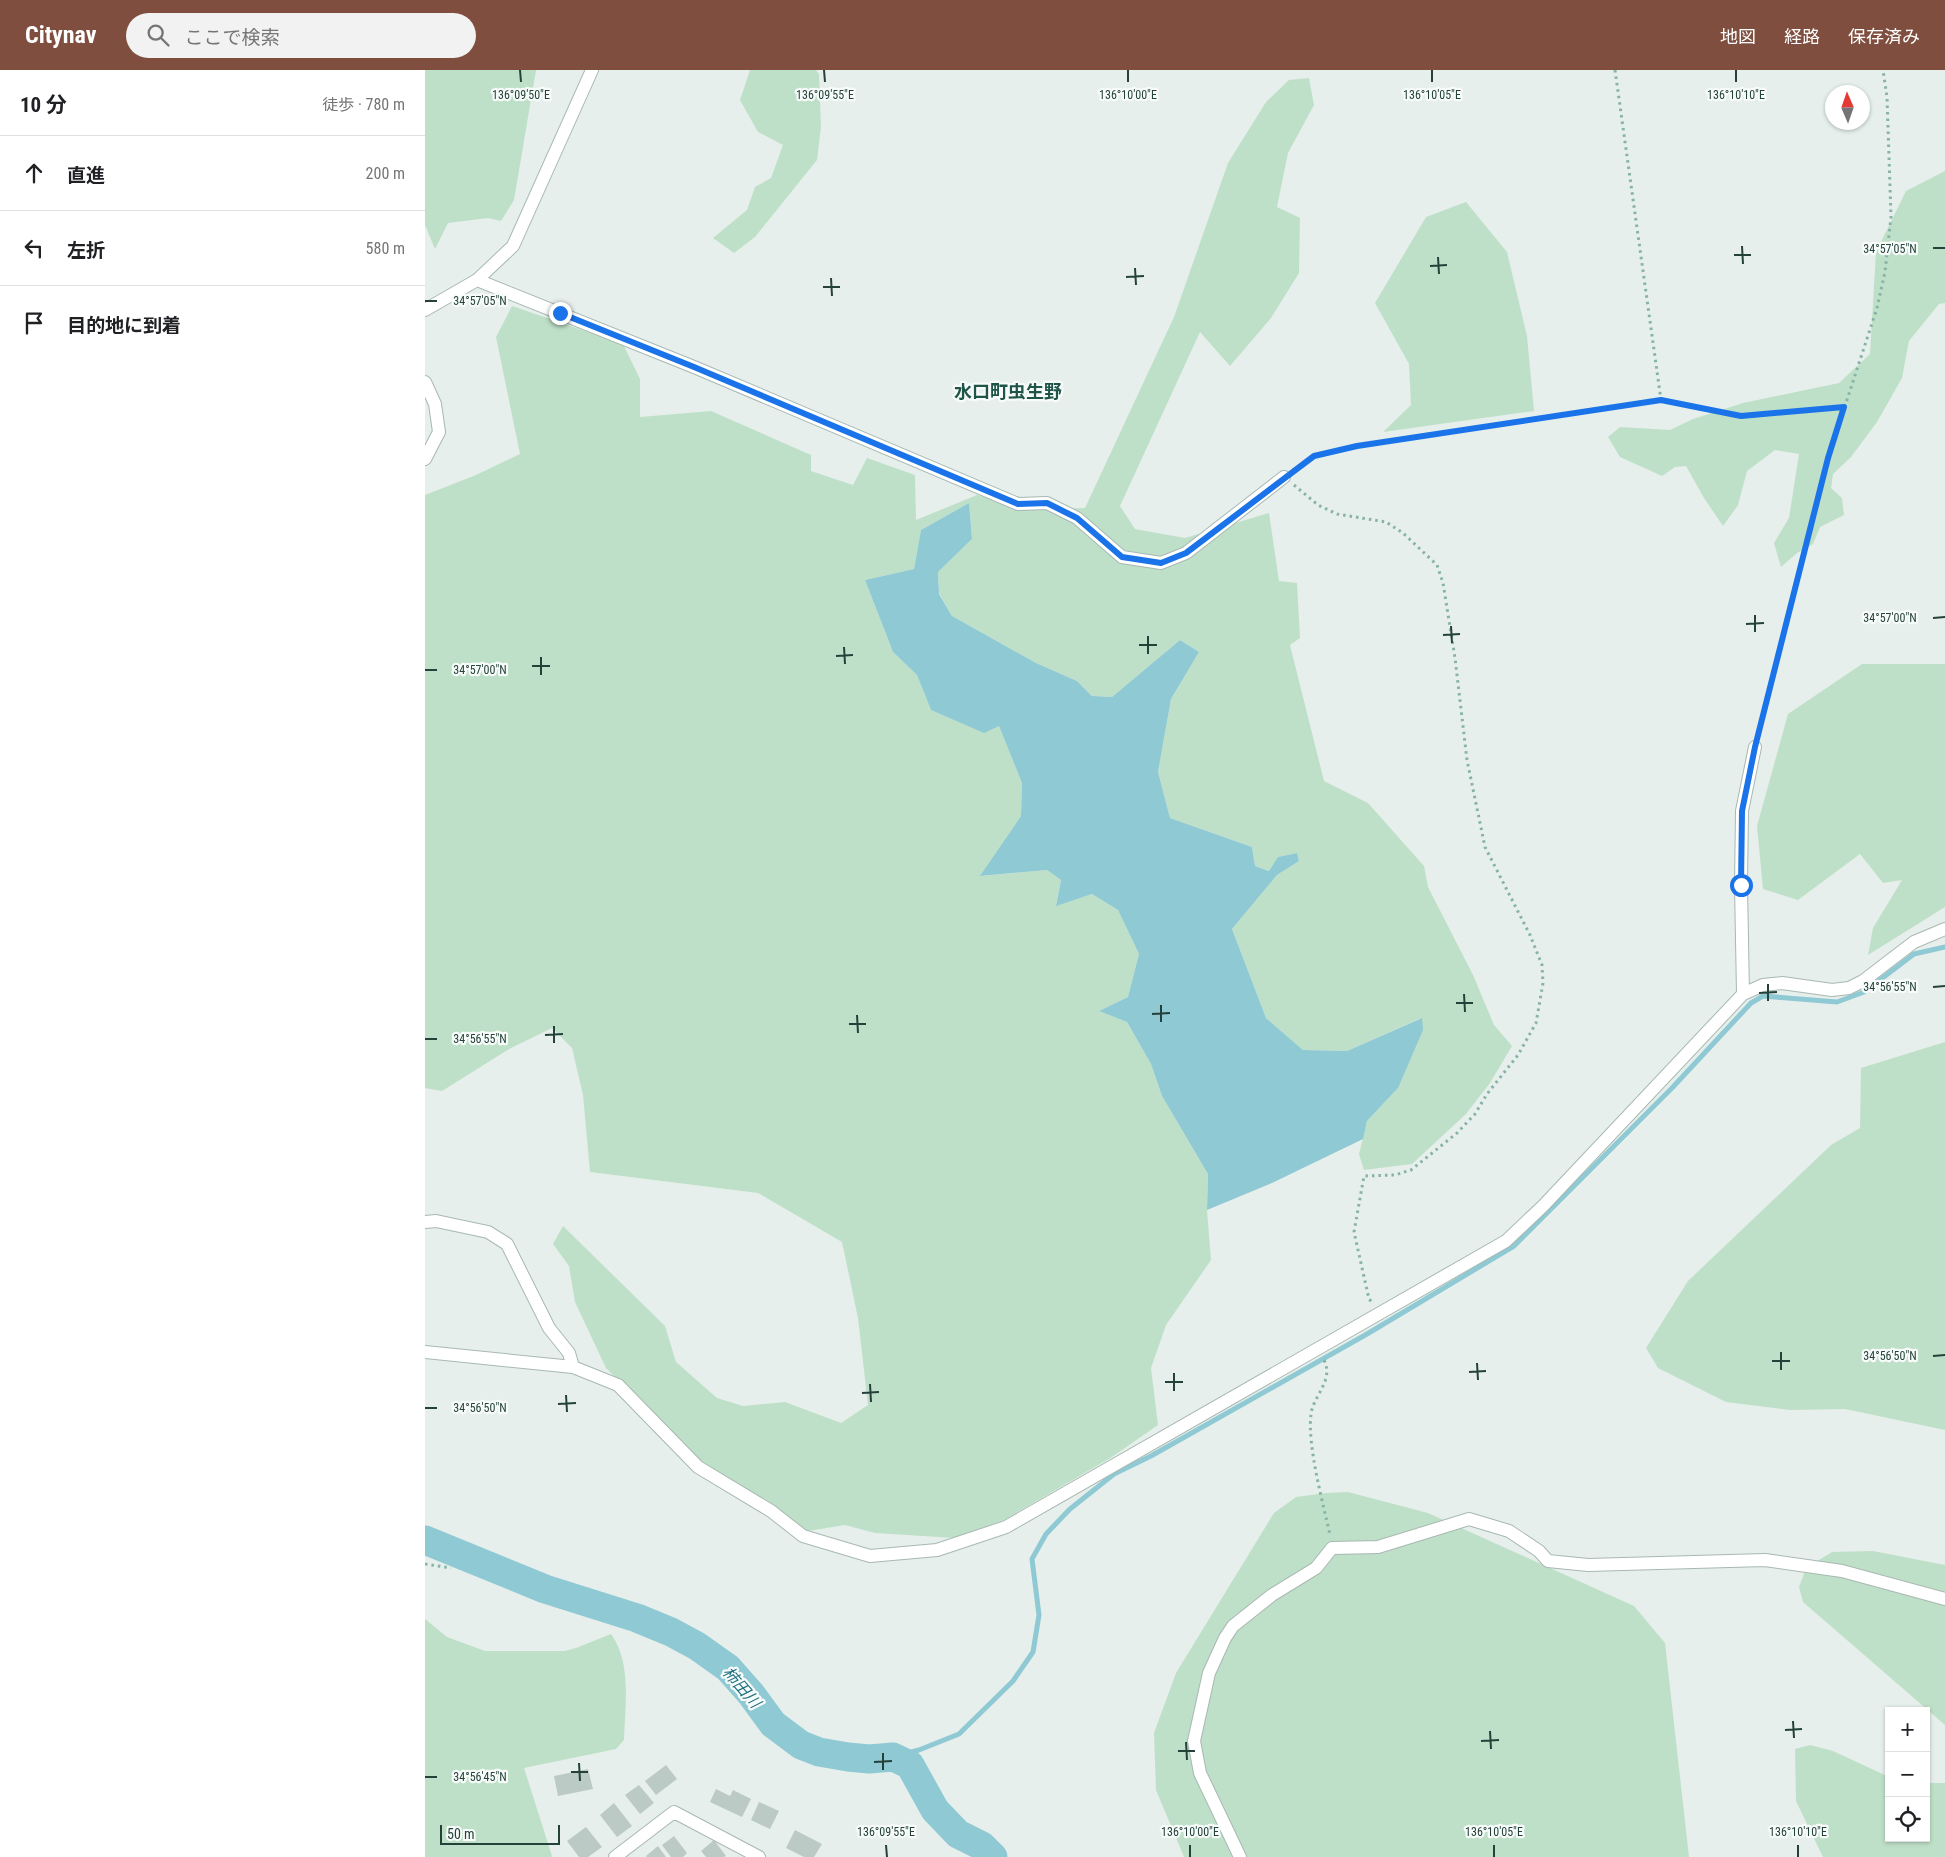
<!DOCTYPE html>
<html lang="ja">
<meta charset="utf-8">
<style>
body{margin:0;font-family:"Roboto Condensed","Noto Sans JP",sans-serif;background:#f2f2f2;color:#202124}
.controls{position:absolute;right:15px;bottom:15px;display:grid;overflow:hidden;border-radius:0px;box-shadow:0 1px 4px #0004}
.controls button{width:45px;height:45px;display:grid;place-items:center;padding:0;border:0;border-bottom:1px solid #e0e0e0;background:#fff;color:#202124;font:25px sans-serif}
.compass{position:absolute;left:1400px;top:15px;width:45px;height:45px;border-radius:50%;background:#fff;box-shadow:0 1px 4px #0004;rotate:358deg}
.scale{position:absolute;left:15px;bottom:12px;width:120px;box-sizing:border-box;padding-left:5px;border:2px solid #24423a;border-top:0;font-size:14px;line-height:18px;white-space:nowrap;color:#24423a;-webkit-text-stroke:4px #f7fbf9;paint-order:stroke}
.stop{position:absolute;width:15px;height:15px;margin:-11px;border:4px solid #1a73e8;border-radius:50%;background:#fff}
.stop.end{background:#1a73e8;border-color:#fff;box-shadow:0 1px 5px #0008}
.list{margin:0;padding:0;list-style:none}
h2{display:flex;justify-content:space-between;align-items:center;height:65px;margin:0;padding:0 20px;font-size:21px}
h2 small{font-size:16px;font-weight:400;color:#757577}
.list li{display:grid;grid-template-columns:32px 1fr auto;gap:15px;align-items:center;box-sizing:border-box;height:75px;padding:0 20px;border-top:1px solid #e0e0e0}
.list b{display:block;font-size:19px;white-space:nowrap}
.list em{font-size:16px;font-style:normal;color:#757577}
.icon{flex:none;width:28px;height:28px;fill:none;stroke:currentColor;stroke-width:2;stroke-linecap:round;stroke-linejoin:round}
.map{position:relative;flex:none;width:1520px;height:1787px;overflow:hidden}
header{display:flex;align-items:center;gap:30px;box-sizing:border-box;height:70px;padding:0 25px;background:#7f4e3f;color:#fff}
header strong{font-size:24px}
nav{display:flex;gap:28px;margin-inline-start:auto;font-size:18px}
.search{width:350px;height:45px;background:#f2f2f2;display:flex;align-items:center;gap:12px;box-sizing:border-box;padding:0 18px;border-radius:28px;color:#757577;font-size:19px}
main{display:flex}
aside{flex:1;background:#fff}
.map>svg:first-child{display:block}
.green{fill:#bfe0c8}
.water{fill:#8ec9d4}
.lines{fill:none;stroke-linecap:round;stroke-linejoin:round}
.stream{stroke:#8ec9d4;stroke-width:5}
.river{stroke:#8ec9d4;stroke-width:29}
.building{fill:#bbcac4}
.street-casing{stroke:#a8b8b2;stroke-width:14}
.path{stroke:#86b3a5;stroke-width:3;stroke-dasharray:2.5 4;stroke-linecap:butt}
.street{stroke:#fff;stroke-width:12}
.route{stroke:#1a73e8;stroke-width:6}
.ticks{fill:none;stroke:#24423a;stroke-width:2}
.labels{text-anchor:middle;stroke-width:4.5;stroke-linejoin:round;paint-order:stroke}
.water-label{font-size:16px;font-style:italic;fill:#1c6f80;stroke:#f7fbf9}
.quarter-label{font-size:18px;font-weight:bold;fill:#1f5548;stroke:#f7fbf9}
.ticks-label{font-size:12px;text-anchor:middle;fill:#24423a;stroke:#f7fbf9;stroke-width:4.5;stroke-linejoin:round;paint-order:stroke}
</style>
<header>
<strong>Citynav</strong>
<div class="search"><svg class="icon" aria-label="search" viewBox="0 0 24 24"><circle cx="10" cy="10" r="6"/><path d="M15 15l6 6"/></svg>ここで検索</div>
<nav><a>地図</a><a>経路</a><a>保存済み</a></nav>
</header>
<main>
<aside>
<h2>10 分<small>徒歩 · 780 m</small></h2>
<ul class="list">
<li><svg class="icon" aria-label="ahead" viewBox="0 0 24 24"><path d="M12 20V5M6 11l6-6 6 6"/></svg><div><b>直進</b></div><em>200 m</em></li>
<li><svg class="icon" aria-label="left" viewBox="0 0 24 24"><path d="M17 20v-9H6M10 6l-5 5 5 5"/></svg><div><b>左折</b></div><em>580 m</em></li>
<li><svg class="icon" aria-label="arrive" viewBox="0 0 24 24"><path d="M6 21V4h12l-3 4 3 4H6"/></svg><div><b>目的地に到着</b></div></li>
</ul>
</aside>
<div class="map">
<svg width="1520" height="1787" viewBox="0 0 1520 1787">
<rect width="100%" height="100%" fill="#e6efeb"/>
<path class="green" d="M 0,0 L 111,0 L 89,130 L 76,151 L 63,148 L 23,153 L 10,179 L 0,155 Z
M 325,0 L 391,0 L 394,4 L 396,57 L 392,90 L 330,167 L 309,183 L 288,168 L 322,140 L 330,117 L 346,108 L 358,75 L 333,62 L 315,30 Z
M 884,8 L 889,35 L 863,83 L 852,137 L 875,148 L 874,203 L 846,248 L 805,296 L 775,262 L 695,436 L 710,459 L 760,468 L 844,443 L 854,511 L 872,513 L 875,568 L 865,575 L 899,711 L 943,733 L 999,796 L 1003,817 L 1048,905 L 1069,955 L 1087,976 L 1065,1013 L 1041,1044 L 987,1094 L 939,1100 L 934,1084 L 942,1051 L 973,1018 L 996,948 L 922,981 L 878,980 L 841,948 L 807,859 L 852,805 L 874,791 L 872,783 L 853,787 L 845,801 L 830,796 L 827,777 L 745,748 L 733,702 L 746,629 L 774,582 L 755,570 L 687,627 L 667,626 L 652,611 L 611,593 L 527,546 L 514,523 L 513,502 L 547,469 L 544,433 L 496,460 L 489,499 L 440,510 L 468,582 L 492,605 L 506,640 L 559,662 L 574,656 L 597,713 L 596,746 L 556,806 L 622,800 L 636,810 L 631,835 L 667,824 L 693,840 L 714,884 L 703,927 L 674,941 L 702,952 L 726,994 L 737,1026 L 783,1104 L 782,1140 L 786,1190 L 741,1255 L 726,1298 L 733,1355 L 687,1387 L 579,1450 L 530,1468 L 450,1463 L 420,1455 L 383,1461 L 266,1384 L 181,1298 L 150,1232 L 144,1196 L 128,1174 L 138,1156 L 240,1256 L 251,1292 L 292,1328 L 318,1336 L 360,1332 L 416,1353 L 443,1335 L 433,1248 L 417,1172 L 333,1123 L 165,1102 L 158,1025 L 147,978 L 127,958 L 86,978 L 17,1021 L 0,1018 L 0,425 L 51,405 L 95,384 L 71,267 L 87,236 L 198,274 L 215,309 L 215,347 L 286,341 L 386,385 L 386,401 L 428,415 L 442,388 L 490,405 L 491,450 L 552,425 L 601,440 L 660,438 L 749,247 L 803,93 L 841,32 L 864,10 Z
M 1520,101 L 1520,233 L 1514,234 L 1484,271 L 1477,308 L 1452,352 L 1426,387 L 1408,404 L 1406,418 L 1417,428 L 1419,445 L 1395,457 L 1388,474 L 1372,483 L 1356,497 L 1349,473 L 1364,448 L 1374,384 L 1350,380 L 1322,401 L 1313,435 L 1298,456 L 1279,428 L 1261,396 L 1250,397 L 1237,406 L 1195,387 L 1183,367 L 1195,357 L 1245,360 L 1268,349 L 1318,333 L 1414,313 L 1445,284 L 1451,182 L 1481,121 Z
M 1041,132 L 1082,182 L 1102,266 L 1109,341 L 958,362 L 986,335 L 984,294 L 950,233 L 1001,147 Z
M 1437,594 L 1520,594 L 1520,837 L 1443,885 L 1448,858 L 1477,810 L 1458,813 L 1435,784 L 1373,830 L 1338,819 L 1332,756 L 1363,644 Z
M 1520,972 L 1520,1360 L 1420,1339 L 1365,1340 L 1301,1332 L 1233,1298 L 1221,1278 L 1263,1211 L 1406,1075 L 1435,1058 L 1436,998 Z
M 923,1422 L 1003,1443 L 1209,1536 L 1240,1573 L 1264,1787 L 759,1787 L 731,1720 L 729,1663 L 751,1603 L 849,1443 L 871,1427 L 901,1423 Z
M 1448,1481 L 1520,1495 L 1520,1655 L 1378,1532 L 1374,1517 L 1381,1498 L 1407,1482 Z
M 0,1549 L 22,1567 L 60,1581 L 140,1581 L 151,1578 L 186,1564 C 207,1593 200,1636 199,1670 L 191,1679 L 99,1698 L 127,1786 L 126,1787 L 0,1787 Z
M 1385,1675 L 1408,1681 L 1464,1707 L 1464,1768 L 1501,1768 L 1501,1713 L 1520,1713 L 1520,1787 L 1398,1787 L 1371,1731 L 1370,1679 Z"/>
<path class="water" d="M 544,433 L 547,469 L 513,502 L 514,524 L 527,546 L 611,593 L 652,611 L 667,626 L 687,627 L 755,570 L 774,582 L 746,629 L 733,702 L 745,748 L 827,777 L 830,796 L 844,801 L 853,787 L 872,783 L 874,791 L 852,805 L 807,859 L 841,948 L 878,980 L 922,981 L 997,948 L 998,960 L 973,1018 L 942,1051 L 938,1069 L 847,1113 L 782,1140 L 783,1104 L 737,1026 L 726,994 L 702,952 L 674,941 L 703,927 L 714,884 L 693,840 L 667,824 L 631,836 L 636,810 L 622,800 L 555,806 L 596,746 L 597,713 L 574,656 L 559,663 L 506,640 L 492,605 L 468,582 L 440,510 L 489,499 L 496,460 Z"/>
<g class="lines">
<path class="stream" d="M 468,1687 L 494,1680 L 534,1664 L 588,1611 L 608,1582 L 614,1545 L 607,1489 L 621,1464 L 645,1439 L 689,1404 L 726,1386 L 942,1264 L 1089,1176 L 1247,1018 L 1326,933 L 1338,926 L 1412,932 L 1439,922 L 1489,884 L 1520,877"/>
<path class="river" d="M 0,1470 L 120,1519 L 212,1548 L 246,1562 L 272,1576 L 303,1598 L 326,1624 L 348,1654 L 376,1675 L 394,1682 L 423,1687 L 444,1689 L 468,1687 L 485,1695 L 510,1740 L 533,1764 L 557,1776 L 568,1787"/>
</g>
<path class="building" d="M 241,1695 L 252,1709 L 231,1725 L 220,1711 Z
M 163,1699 L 168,1719 L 133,1726 L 129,1706 Z
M 214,1715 L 229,1733 L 215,1744 L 200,1725 Z
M 291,1719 L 305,1726 L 308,1720 L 326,1729 L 317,1747 L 285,1732 Z
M 334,1732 L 354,1741 L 345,1759 L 326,1750 Z
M 189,1733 L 207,1756 L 192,1767 L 175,1745 Z
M 161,1757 L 177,1777 L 163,1787 L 154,1787 L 142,1771 Z
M 370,1760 L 397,1774 L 389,1787 L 379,1787 L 361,1778 Z
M 249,1766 L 262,1783 L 258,1787 L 246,1787 L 237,1775 Z
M 289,1770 L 301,1786 L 299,1787 L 281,1787 L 276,1781 Z
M 233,1776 L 241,1787 L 222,1787 L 221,1786 Z"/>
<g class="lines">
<g class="street-casing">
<path id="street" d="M 52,210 L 269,297 L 593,434 L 622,433 L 652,448 L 697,487 L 736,493 L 761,483 L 859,407
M 0,240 L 52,210 L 88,176 L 167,0
M 0,312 L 10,334 L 14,362 L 0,389
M 1318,924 L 1316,815 L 1317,741 L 1330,677
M 0,1152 L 11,1151 L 63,1162 L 82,1174 L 124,1258 L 144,1283 L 148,1297
M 0,1282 L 148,1297 L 193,1315 L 273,1397 L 346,1441 L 378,1466 L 445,1486 L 512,1480 L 581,1457 L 1081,1171 L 1118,1136 L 1318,924 L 1338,915 L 1357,913 L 1407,920 L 1424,918 L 1438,911 L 1489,872 L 1520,859
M 190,1787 L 249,1742 L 334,1787
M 815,1787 L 775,1703 L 769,1671 L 784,1603 L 800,1568 L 808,1556 L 847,1525 L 891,1498 L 907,1478 L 953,1477 L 1044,1449 L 1084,1461 L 1114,1481 L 1123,1491 L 1163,1495 L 1340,1490 L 1417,1501 L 1520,1529"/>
</g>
<path class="path" d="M 1190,0 L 1236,330
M 868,400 L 889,386 L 932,376 L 1236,330 L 1316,346 L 1419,337
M 869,415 L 893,435 L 912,444 L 961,452 L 978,463 L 1012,495 L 1018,513 L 1030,588 L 1042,690 L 1060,777 L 1105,865 L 1117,895 L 1118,913 L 1111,953 L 1093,985 L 1062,1024 L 1050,1044 L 1032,1063 L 986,1100 L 970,1105 L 939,1106 L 929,1162 L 944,1229 L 948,1233
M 1334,664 L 1403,388 L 1452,238 L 1460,202 L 1466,147 L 1462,27 L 1458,0
M 899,1290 C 909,1311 889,1324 886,1344 C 882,1375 898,1433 905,1465
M 0,1494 L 26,1498"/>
<use href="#street" class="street"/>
</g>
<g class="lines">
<path class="route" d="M 135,243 L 269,297 L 593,434 L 622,433 L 652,448 L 697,487 L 736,493 L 761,483 L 889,386 L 932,376 L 1236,330 L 1316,346 L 1419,337 L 1403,388 L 1330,677 L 1317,741 L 1316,815"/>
</g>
<path class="ticks" d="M 95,0 L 96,12M 399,0 L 400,12M 703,0 L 703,12M 1007,0 L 1007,12M 1311,0 L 1311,12M 1317,176 L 1318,194M 1508,178 L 1520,178M 1309,185 L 1326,185M 1013,187 L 1014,204M 1005,196 L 1022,195M 710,198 L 711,215M 701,207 L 719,206M 406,208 L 407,226M 398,217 L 415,217M 0,231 L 12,231M 1330,545 L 1330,562M 1508,548 L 1520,547M 1321,554 L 1339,553M 1026,556 L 1027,573M 1018,565 L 1035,564M 723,566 L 723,584M 714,575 L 732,575M 419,577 L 420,594M 411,586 L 428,585M 116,587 L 116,605M 107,596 L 125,596M 0,600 L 12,600M 1343,914 L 1343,931M 1508,917 L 1520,916M 1334,923 L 1352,922M 1039,924 L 1040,942M 1031,933 L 1048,933M 736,935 L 736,952M 727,944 L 745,943M 432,945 L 433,963M 424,954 L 441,954M 129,956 L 129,973M 120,965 L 138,964M 0,969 L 12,969M 1356,1282 L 1356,1300M 1508,1286 L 1520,1285M 1347,1291 L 1365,1291M 1052,1293 L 1053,1310M 1044,1302 L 1061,1301M 749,1303 L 749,1321M 740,1312 L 758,1312M 445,1314 L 446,1332M 437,1323 L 454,1322M 141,1325 L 142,1342M 133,1334 L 151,1333M 0,1338 L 12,1338M 1368,1651 L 1369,1668M 1360,1660 L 1377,1659M 1065,1661 L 1066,1679M 1056,1671 L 1074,1670M 761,1672 L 762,1690M 753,1681 L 770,1681M 458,1683 L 458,1700M 449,1692 L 467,1691M 154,1693 L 155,1711M 146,1702 L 163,1702M 0,1707 L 12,1707M 461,1775 L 462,1787M 765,1775 L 765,1787M 1069,1775 L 1069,1787M 1373,1775 L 1373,1787"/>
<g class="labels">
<g class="water-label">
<text transform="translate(317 1617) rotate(49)" y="6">柿田川</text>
</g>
<g class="quarter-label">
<text x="583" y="328">水口町虫生野</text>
</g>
</g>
<g class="ticks-label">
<text x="96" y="29">136°09'50"E</text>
<text x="400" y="29">136°09'55"E</text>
<text x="703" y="29">136°10'00"E</text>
<text x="1007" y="29">136°10'05"E</text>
<text x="1311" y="29">136°10'10"E</text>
<text x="1465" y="183">34°57'05"N</text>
<text x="55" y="235">34°57'05"N</text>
<text x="1465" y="552">34°57'00"N</text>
<text x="55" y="604">34°57'00"N</text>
<text x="1465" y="921">34°56'55"N</text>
<text x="55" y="973">34°56'55"N</text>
<text x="1465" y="1290">34°56'50"N</text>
<text x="55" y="1342">34°56'50"N</text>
<text x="55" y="1711">34°56'45"N</text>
<text x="461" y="1766">136°09'55"E</text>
<text x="765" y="1766">136°10'00"E</text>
<text x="1069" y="1766">136°10'05"E</text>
<text x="1373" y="1766">136°10'10"E</text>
</g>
</svg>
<div class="controls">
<button>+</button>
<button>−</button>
<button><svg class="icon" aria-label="locate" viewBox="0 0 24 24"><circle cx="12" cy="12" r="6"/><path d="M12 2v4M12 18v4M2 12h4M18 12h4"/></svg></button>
</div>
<svg class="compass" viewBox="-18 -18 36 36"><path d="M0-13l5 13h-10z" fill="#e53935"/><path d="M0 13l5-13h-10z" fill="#757577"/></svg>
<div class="scale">50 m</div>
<div class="stop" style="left:1316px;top:815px"></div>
<div class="stop end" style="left:135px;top:243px"></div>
</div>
</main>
